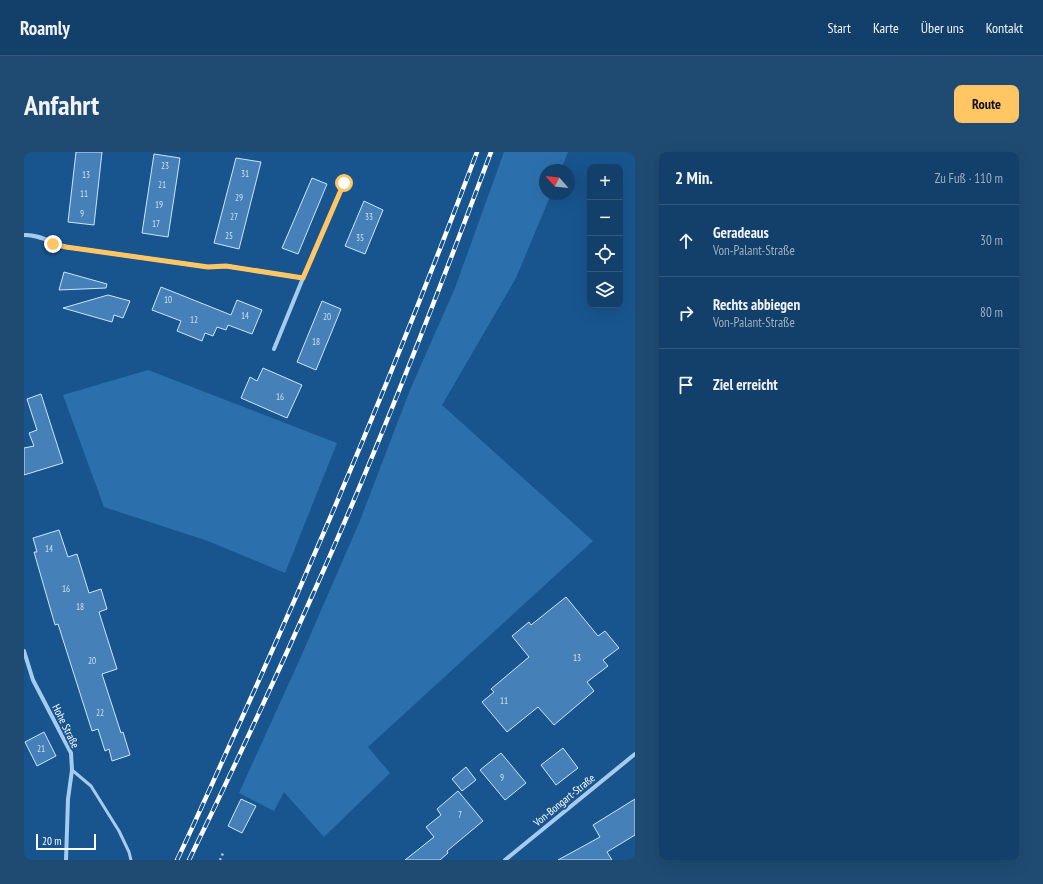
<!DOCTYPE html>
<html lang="de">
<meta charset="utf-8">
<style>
body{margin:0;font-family:"PT Sans Narrow",sans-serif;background:#1f4b73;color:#f1f3f6}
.controls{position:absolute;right:12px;top:12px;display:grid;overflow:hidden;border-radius:8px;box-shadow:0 4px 16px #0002}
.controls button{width:36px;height:36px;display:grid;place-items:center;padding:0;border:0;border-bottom:1px solid #31597e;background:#12406b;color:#f1f3f6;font:20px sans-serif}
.compass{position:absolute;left:515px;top:12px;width:36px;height:36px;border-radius:50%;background:#12406b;box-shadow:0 4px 16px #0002;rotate:298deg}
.scale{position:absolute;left:12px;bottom:10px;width:60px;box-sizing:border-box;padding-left:4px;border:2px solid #fff;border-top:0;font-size:11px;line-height:14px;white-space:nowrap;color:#fff;-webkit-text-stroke:3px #18558f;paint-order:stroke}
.stop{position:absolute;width:12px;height:12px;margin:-9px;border:3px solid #ffc663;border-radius:50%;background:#fff}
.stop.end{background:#ffc663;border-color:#fff;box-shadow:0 1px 4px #0008}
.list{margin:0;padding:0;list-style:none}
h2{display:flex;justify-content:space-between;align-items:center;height:52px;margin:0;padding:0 16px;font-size:17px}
h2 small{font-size:13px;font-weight:400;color:#9cafc1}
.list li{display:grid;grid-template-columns:26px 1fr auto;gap:12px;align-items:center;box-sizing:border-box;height:72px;padding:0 16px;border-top:1px solid #31597e}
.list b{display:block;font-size:15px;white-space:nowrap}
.list p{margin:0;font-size:13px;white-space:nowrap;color:#9cafc1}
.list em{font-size:13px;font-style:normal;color:#9cafc1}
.icon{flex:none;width:22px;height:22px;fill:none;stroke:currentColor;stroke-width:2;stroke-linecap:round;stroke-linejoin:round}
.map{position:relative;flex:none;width:611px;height:708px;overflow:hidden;border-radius:8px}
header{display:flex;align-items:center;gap:24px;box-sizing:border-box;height:56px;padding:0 20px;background:#12406b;border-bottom:1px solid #31597e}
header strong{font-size:19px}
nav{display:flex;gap:22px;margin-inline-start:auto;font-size:14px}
.intro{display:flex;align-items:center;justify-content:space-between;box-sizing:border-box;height:96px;padding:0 24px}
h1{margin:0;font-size:28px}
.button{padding:10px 18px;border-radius:8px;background:#ffc663;color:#111;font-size:14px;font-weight:700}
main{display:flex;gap:24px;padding:0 24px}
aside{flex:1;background:#12406b;border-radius:8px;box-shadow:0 4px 16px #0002}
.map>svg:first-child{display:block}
.green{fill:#2b70ad}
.building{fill:#4581b8;stroke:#cce5fb}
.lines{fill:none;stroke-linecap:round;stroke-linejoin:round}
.path{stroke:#a5ccef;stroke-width:2.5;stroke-dasharray:2 3;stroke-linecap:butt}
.lane{stroke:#a5ccef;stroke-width:3}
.street{stroke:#a5ccef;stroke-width:4}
.rail-casing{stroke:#fff;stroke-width:4.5}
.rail{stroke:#18558f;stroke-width:3;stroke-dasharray:9;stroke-linecap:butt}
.route{stroke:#ffc663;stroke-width:5}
.labels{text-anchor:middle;stroke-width:4;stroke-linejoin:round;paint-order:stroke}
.number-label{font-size:9px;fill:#d0e0ed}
.street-label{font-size:11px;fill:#fff;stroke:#18558f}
</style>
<header>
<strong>Roamly</strong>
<nav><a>Start</a><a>Karte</a><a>Über uns</a><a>Kontakt</a></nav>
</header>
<div class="intro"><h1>Anfahrt</h1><a class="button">Route</a></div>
<main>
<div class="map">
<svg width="611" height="708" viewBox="0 0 611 708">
<rect width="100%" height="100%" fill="#18558f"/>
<path class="green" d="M 480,0 L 544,0 L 537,18 L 521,18 L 521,42 L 527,42 L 492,126 L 418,253 L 569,389 L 344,595 L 366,621 L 300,685 L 260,640 L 250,659 L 215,641 L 275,509 L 335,371 L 386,238 L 431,136 Z
M 124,218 L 313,291 L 261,421 L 184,389 L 80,355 L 39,243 Z"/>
<path class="building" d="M 52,0 L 78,0 L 70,73 L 44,70 Z
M 130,2 L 156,6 L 144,85 L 118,81 Z
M 212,6 L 237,10 L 215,97 L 190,91 Z
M 288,26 L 303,32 L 274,102 L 258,96 Z
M 340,49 L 359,58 L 341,102 L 321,94 Z
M 40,120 L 83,132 L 82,136 L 35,138 Z
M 137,135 L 207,163 L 213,148 L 238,158 L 228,182 L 204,173 L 202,178 L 193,175 L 189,184 L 181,181 L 178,189 L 153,179 L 157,169 L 128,158 Z
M 84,143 L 106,149 L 99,166 L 90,163 L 88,170 L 39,156 Z
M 298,149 L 317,157 L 292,218 L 273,210 Z
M 239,216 L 278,233 L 263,266 L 217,246 L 226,225 L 233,229 Z
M 17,242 L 39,311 L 0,323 L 0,296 L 10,294 L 5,281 L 13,278 L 3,247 Z
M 35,378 L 44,405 L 53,402 L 65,441 L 77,437 L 83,457 L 75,460 L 93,517 L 78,522 L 97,581 L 99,580 L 106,603 L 88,609 L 85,597 L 81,599 L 74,577 L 68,579 L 34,472 L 31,473 L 10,400 L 13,400 L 9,386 Z
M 542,445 L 574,484 L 581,479 L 595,496 L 579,508 L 584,514 L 563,530 L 570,539 L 530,573 L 514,555 L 483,580 L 458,550 L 470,540 L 467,537 L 505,505 L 488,484 L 505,470 L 507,473 Z
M 20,580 L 32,604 L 13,614 L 1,590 Z
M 539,596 L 554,616 L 532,633 L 517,613 Z
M 477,601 L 502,631 L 481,648 L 456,618 Z
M 442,615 L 452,628 L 438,639 L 428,627 Z
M 434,639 L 459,669 L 423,699 L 424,701 L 416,708 L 381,708 L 410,685 L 402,675 L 417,663 L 413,657 Z
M 217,647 L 232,654 L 218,681 L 204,674 Z
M 611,647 L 611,683 L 583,700 L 588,708 L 534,708 L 576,685 L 569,673 Z"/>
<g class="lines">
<path class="path" d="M 196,708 L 199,701"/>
<path class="lane" d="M 48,618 L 67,634 L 95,679 L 105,700 L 107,708"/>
<path class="street" d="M 0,83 C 14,82 28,91 42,95 L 184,115 L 202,114 L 279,126 L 320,31
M 250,197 L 279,126
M 0,499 L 9,528 L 47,601 L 48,618 L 44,647 L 42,708
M 481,708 L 611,602"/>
<g class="rail-casing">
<path id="rail" d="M 153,708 C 175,662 196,614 217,568 C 302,381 381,192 453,0
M 165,708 C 211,614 255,519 297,424 C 359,285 414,142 467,0"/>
</g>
<use href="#rail" class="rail"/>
</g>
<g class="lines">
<path class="route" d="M 29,92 L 42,95 L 184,115 L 202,114 L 279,126 L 320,31"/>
</g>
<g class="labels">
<g class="number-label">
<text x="141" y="17">23</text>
<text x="221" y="25">31</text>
<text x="62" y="26">13</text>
<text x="138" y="36">21</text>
<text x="60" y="45">11</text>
<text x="215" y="49">29</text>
<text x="135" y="56">19</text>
<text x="58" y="65">9</text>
<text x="210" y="68">27</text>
<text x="345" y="68">33</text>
<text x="132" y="75">17</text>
<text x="205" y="87">25</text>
<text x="336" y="89">35</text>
<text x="144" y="151">10</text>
<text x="221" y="167">14</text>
<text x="303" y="168">20</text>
<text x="170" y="171">12</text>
<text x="292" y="193">18</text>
<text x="256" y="248">16</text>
<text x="25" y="400">14</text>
<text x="42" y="440">16</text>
<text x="56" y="458">18</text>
<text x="553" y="509">13</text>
<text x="68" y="512">20</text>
<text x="480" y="552">11</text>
<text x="76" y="564">22</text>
<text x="17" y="600">21</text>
<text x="478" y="629">9</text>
<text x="436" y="666">7</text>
</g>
<g class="street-label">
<text transform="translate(42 574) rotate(64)" y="4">Hohe Straße</text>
<text transform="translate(540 648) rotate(-39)" y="4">Von-Bongart-Straße</text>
</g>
</g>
</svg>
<div class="controls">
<button>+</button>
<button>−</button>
<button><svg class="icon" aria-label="locate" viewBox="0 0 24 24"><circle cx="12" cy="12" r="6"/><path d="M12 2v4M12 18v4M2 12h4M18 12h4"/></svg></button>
<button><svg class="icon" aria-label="layers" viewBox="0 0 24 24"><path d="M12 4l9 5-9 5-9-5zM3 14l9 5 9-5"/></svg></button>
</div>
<svg class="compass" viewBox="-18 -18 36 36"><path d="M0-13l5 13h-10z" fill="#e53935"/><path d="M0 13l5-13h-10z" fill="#9cafc1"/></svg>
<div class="scale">20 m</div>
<div class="stop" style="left:320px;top:31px"></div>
<div class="stop end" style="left:29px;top:92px"></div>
</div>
<aside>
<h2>2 Min.<small>Zu Fuß · 110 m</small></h2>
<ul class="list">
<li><svg class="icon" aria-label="ahead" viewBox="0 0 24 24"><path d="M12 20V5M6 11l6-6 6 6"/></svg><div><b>Geradeaus</b><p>Von-Palant-Straße</p></div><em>30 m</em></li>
<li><svg class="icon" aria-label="right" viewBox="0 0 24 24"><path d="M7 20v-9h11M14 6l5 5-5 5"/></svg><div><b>Rechts abbiegen</b><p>Von-Palant-Straße</p></div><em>80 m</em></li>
<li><svg class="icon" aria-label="arrive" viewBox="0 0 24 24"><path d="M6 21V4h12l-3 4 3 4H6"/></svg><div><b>Ziel erreicht</b></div></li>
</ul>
</aside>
</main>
